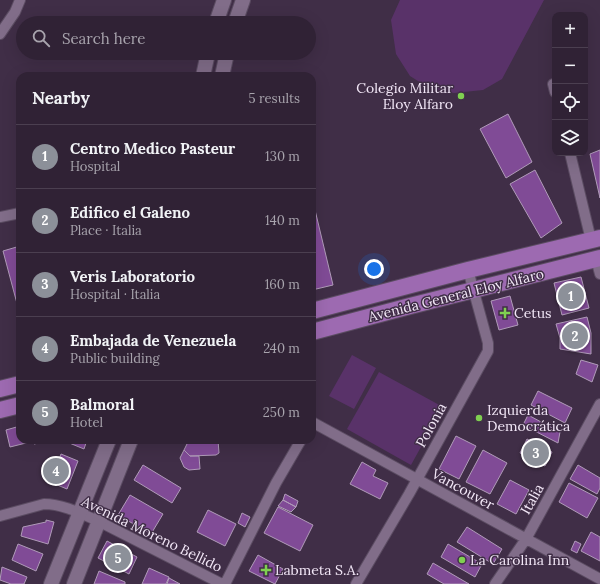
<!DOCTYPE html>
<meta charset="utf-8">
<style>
body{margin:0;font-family:Lora,serif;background:#3c2f41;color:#f1f3f6}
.controls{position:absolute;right:12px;top:12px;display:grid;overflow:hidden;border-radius:8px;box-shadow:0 4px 16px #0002}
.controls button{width:36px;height:36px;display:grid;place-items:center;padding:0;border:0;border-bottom:1px solid #4b3f50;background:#302235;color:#f1f3f6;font:20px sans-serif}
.you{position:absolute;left:374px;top:269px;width:14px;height:14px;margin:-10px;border:3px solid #fff;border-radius:50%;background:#1a73e8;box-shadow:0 0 0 6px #1a73e833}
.badge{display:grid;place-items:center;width:26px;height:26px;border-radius:50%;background:#8c9099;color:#fff;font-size:13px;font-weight:700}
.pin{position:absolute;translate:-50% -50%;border:2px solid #fff;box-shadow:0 1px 4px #0006}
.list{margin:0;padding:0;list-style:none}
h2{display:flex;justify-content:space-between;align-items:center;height:52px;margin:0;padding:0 16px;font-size:17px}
h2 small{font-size:13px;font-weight:400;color:#a8a4ad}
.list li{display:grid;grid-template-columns:26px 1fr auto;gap:12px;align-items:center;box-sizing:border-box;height:64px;padding:0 16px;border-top:1px solid #4b3f50}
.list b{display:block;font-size:15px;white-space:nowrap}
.list p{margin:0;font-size:13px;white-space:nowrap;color:#a8a4ad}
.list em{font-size:13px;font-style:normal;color:#a8a4ad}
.icon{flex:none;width:22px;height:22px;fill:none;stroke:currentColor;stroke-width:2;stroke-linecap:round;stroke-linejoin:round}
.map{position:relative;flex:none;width:600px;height:584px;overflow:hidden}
.search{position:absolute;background:#302235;box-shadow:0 4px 16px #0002;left:16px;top:16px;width:300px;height:44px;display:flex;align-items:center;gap:10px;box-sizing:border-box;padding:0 14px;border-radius:22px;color:#a8a4ad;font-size:15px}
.panel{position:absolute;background:#302235;box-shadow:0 4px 16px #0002;left:16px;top:72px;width:300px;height:372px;border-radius:12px}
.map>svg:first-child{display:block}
.green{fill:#593269}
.building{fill:#804b96;stroke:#b09bb9}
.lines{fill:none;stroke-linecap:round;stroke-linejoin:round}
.street-casing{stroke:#5b4c62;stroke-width:12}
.secondary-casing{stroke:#5b4c62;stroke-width:16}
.primary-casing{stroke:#5b4c62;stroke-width:18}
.street{stroke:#816d89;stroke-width:10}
.secondary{stroke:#816d89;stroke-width:14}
.primary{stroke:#9d6ab1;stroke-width:16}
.poi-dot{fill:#80d051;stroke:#402e47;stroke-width:1.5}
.labels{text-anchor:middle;stroke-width:3;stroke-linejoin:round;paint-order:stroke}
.poi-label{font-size:14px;fill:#f2e7f7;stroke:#402e47;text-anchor:start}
.street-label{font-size:14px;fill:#f2e7f7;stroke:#402e47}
</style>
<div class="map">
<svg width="600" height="584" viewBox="0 0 600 584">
<rect width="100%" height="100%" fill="#402e47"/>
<path class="green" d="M 400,0 L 544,0 L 502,79 L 483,90 L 454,93 L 429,88 L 410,76 L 396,54 L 391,20 Z
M 352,355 L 376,368 L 354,409 L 329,396 Z
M 379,372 L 443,407 L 411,465 L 347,429 Z"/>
<path class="building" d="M 508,114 L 532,162 L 506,178 L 480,129 Z
M 600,150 L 600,198 L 590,154 Z
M 535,170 L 562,223 L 541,238 L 510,184 Z
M 315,210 L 333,285 L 312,290 L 312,211 Z
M 20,246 L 20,310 L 19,311 L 3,251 Z
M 581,277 L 589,308 L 562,315 L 554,283 Z
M 510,296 L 518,325 L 499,330 L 491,301 Z
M 587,317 L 591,333 L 591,354 L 560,349 L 560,338 L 556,324 Z
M 581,360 L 598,365 L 592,382 L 576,374 Z
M 538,391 L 572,408 L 565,423 L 531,405 Z
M 528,415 L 560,432 L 558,443 L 523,425 Z
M 20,426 L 20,440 L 29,440 L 30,442 L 10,447 L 6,430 Z
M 456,436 L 476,446 L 459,479 L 439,469 Z
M 527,439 L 552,452 L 545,466 L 520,453 Z
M 33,440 L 53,440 L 34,444 Z
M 62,440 L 87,440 L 84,449 Z
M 189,440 L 218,440 L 219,453 L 216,455 L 190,456 L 184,450 Z
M 184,450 L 190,456 L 199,456 L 200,469 L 189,470 L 184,467 L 180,458 Z
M 483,450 L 507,463 L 490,494 L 466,482 Z
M 61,454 L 78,461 L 67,489 L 50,482 Z
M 362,462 L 376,470 L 373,476 L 388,483 L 380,499 L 350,484 Z
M 143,465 L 181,488 L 172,503 L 134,480 Z
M 578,465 L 600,478 L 600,488 L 597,494 L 570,479 Z
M 510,480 L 529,490 L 516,514 L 497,504 Z
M 569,483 L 598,498 L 587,518 L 559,502 Z
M 285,494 L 298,501 L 296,507 L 283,500 Z
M 130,495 L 163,514 L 151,534 L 118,515 Z
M 283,500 L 296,507 L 291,512 L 278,506 Z
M 278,507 L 313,525 L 300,551 L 264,533 Z
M 208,510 L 236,524 L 225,546 L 197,532 Z
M 242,513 L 250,517 L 245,527 L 238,523 Z
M 46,520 L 54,522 L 48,544 L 21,536 L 23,527 L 46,522 Z
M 467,527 L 502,549 L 493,564 L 457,542 Z
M 591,532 L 600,537 L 600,561 L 581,551 Z
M 107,541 L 137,557 L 129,574 L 98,558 Z
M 575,541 L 581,544 L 577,553 L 571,550 Z
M 18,544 L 43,554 L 36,571 L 12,560 Z
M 448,544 L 482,564 L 475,577 L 441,557 Z
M 258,555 L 283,569 L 275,584 L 249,571 Z
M 433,563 L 469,584 L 444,584 L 427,574 Z
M 2,567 L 27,577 L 24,584 L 11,584 L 0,580 Z
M 149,568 L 169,577 L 166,584 L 142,584 Z
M 99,571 L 125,582 L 125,584 L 94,584 Z
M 169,578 L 180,584 L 167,584 Z"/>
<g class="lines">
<g class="street-casing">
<path id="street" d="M 0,34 L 15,12 L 20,0
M 553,84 L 555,92
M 570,153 L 591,240
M 0,217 L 20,213
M 596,259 L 600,274
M 312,422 L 600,579
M 0,516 L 44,504 C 63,504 82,514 98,521 L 222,584
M 225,584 L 276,483 L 301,440
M 356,584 L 409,494 L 488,351 L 488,343 L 468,270
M 495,584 L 526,539 L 600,404"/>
</g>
<g class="secondary-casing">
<path id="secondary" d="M 216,23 L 224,0
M 235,23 L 243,0
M 203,76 L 208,53
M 222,76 L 227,53
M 51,584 L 109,440
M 74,584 L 131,440"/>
</g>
<g class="primary-casing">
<path id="primary" d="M 312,311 L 468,270 L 600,238
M 312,332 L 410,306 L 600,258
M 0,389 L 20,384
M 0,410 L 20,405"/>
</g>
<use href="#street" class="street"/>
<use href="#secondary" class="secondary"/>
<use href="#primary" class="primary"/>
</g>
<g class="poi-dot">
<circle cx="461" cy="96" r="4"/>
<path d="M503 307h4v4h4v4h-4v4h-4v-4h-4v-4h4z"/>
<circle cx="479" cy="418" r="4"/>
<circle cx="462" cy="560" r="4"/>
<path d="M264 564h4v4h4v4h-4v4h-4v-4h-4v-4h4z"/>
</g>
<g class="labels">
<g class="poi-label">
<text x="453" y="93" text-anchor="end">Colegio Militar<tspan x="453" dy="16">Eloy Alfaro</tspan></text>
<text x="514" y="318">Cetus</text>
<text x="487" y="415">Izquierda<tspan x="487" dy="16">Democrática</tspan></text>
<text x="470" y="565">La Carolina Inn</text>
<text x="275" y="575">Labmeta S.A.</text>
</g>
<g class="street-label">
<text transform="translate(456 295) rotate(-14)" y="5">Avenida General Eloy Alfaro</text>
<text transform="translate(431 425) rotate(-61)" y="5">Polonia</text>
<text transform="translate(463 489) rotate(29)" y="5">Vancouver</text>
<text transform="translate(532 499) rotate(-61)" y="5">Italia</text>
<text transform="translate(152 534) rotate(26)" y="5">Avenida Moreno Bellido</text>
</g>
</g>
</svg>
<div class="controls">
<button>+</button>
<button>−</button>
<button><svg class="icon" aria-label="locate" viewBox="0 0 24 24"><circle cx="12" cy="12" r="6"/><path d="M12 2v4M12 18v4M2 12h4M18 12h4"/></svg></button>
<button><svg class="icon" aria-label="layers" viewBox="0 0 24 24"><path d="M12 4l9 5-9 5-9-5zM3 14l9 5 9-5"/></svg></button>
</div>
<div class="you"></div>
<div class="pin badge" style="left:571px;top:296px">1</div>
<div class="pin badge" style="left:575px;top:336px">2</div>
<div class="pin badge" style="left:536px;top:453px">3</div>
<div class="pin badge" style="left:56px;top:471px">4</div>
<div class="pin badge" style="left:118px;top:558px">5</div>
<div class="search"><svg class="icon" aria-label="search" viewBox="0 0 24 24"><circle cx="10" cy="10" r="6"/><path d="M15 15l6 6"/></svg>Search here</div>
<section class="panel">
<h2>Nearby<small>5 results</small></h2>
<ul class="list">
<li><span class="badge">1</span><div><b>Centro Medico Pasteur</b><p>Hospital</p></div><em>130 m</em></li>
<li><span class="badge">2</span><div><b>Edifico el Galeno</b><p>Place · Italia</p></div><em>140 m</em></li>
<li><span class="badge">3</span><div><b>Veris Laboratorio</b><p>Hospital · Italia</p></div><em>160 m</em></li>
<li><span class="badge">4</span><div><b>Embajada de Venezuela</b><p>Public building</p></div><em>240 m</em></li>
<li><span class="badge">5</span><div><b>Balmoral</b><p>Hotel</p></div><em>250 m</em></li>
</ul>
</section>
</div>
